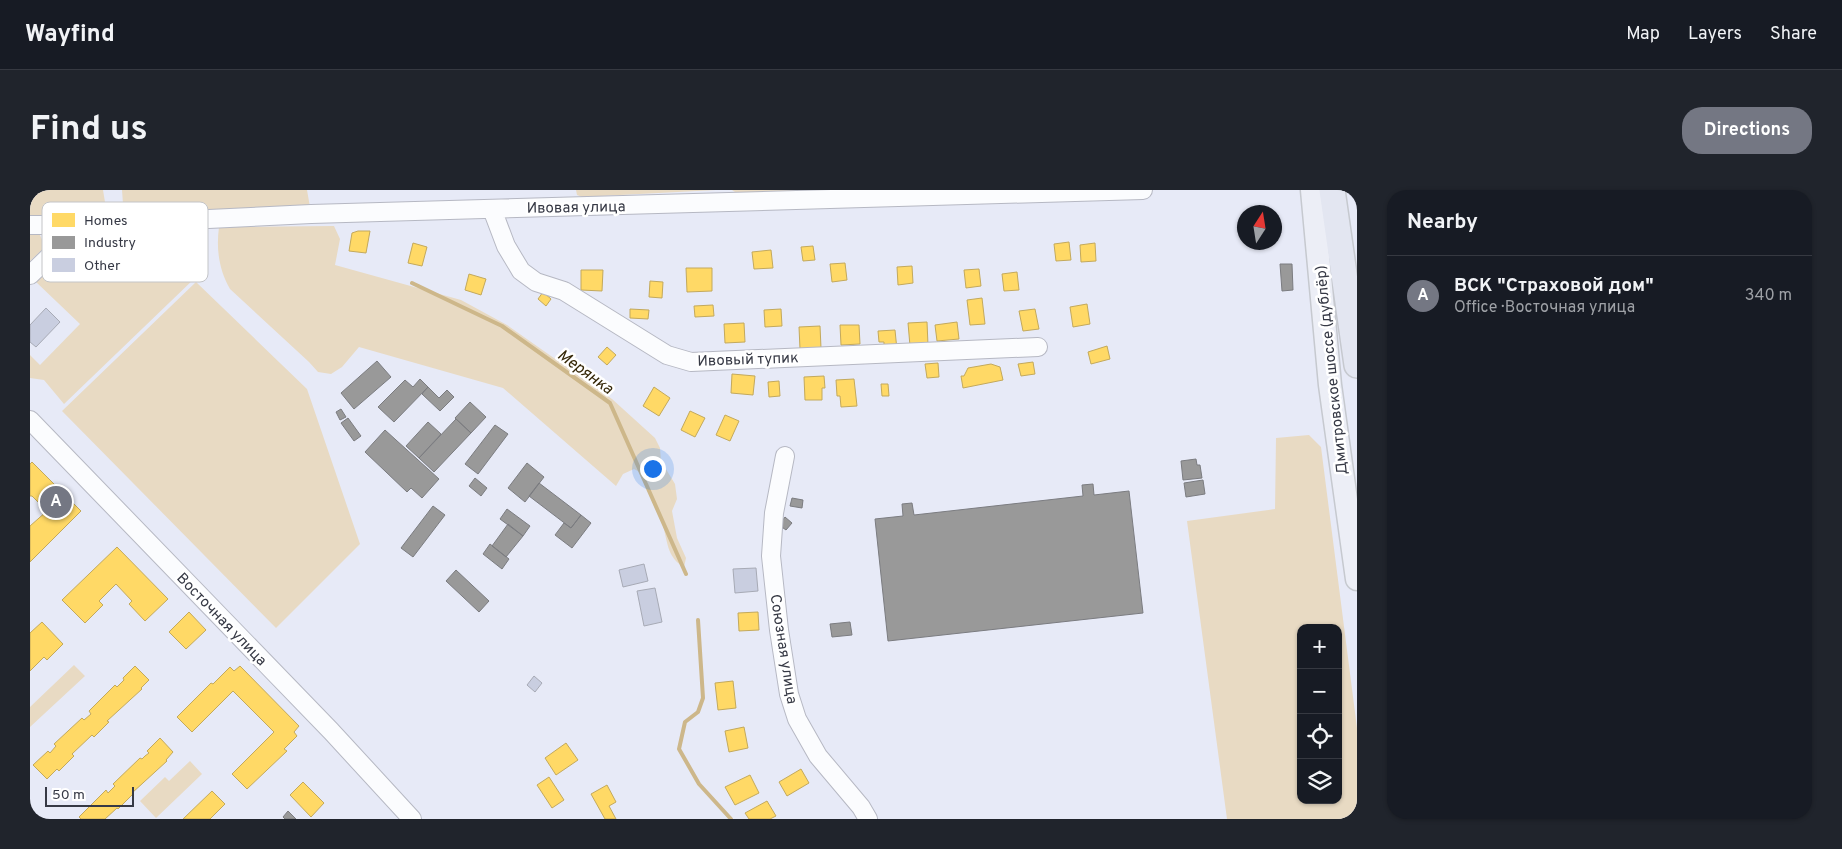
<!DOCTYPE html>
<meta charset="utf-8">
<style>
body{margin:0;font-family:Overpass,sans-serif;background:#20242c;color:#f1f3f6}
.controls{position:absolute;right:15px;bottom:15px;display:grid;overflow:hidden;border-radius:10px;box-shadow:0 1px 4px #0004}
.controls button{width:45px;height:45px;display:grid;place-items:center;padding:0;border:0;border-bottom:1px solid #363941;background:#171b24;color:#f1f3f6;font:25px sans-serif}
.compass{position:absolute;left:1207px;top:15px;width:45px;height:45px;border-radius:50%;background:#171b24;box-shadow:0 1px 4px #0004;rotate:12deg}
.scale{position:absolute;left:15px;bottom:12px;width:89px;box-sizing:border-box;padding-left:5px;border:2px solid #363945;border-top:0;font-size:14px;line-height:18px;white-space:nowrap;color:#363945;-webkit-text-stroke:4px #fff;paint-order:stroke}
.you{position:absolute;left:622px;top:278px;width:18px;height:18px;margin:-12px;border:4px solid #fff;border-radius:50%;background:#1a73e8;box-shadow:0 0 0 8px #1a73e833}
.badge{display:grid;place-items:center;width:32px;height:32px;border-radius:50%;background:#747783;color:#fff;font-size:16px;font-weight:700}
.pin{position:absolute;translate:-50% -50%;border:2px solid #fff;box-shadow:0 1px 5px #0006}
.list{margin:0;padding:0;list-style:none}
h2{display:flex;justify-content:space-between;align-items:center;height:65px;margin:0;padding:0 20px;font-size:21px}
h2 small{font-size:16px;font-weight:400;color:#9ea1a6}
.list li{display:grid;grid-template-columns:32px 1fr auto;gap:15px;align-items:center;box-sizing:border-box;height:80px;padding:0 20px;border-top:1px solid #363941}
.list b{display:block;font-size:19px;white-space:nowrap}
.list p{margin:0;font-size:16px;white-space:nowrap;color:#9ea1a6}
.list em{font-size:16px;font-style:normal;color:#9ea1a6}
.icon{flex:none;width:28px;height:28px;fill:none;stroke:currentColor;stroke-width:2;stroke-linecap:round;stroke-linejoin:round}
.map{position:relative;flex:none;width:1327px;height:629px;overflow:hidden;border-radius:20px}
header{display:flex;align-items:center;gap:30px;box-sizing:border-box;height:70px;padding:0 25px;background:#171b24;border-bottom:1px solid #363941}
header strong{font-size:24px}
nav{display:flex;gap:28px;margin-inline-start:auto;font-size:18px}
.intro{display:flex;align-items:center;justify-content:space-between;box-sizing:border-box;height:120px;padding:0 30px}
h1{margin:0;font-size:35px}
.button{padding:12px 22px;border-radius:20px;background:#747783;color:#fff;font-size:18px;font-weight:700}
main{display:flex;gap:30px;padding:0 30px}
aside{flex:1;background:#171b24;border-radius:20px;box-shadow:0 1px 4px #0004}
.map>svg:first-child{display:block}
.green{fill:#e8dac3;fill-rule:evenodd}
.homes{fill:#ffd966;stroke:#c3a95c}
.industry{fill:#999;stroke:#7b7c80}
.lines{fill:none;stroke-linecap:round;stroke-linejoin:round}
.stream{stroke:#cdb78a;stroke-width:4}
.building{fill:#c9cee0;stroke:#a7aab5}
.minor-casing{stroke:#b6b8c3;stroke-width:20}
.major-casing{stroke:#c6c9cf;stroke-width:25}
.highway-casing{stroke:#c6c9cf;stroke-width:28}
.minor{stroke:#fbfcfe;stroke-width:18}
.major{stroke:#eceef6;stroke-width:22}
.highway{stroke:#e3e6f1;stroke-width:25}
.labels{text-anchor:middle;stroke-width:5;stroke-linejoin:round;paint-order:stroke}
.street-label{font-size:15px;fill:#363945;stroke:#fff}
.water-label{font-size:16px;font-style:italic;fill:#352707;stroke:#fff}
.key{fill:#fff;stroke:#c3c4c7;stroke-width:1}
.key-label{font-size:14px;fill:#363945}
</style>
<header>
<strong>Wayfind</strong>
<nav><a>Map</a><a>Layers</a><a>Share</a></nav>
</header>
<div class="intro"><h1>Find us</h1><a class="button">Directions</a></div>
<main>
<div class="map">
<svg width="1327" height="629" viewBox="0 0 1327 629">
<rect width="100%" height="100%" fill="#e7eaf7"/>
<path class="green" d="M 0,0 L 73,0 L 75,12 L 68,23 L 0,26 Z
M 92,0 L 277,0 L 280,17 L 94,28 Z
M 546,0 L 686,0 L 552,7 L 547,5 Z
M 702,0 L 821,0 L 708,4 Z
M 304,36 L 310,49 L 305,75 L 431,110 L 477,135 L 582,209 L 625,248 L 630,258 L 631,271 L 645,294 L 647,309 L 642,321 L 647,348 L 656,368 L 654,377 C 636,367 638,350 632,333 C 629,326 625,319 622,311 C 620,303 618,294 615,285 L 604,279 L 593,284 L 586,296 L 473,198 L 329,157 L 312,177 L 301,184 L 288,182 L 279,172 L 200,99 C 189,80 186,59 189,37 Z
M 154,38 C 166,53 170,69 166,87 L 34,214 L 14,190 L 0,188 L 0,165 L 10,175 L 50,134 L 5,91 L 46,49 L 58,43 Z
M 0,45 L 10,45 L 15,57 L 0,71 Z
M 166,92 L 277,199 L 330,354 L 246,438 L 32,221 Z
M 1279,245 L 1291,257 L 1327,538 L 1327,629 L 1197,629 L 1157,331 L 1245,319 L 1246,248 ZM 1271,438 L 1308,438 L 1308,610 L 1271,610 Z
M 44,475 L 55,486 L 0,537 L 0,517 Z
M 160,571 L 172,584 L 126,628 L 110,611 L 135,587 L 139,591 Z"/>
<path class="homes" d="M 328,41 L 340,41 L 336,63 L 319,61 L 322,43 Z
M 1039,52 L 1041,70 L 1026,71 L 1024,54 Z
M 383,53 L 397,57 L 392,76 L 378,73 Z
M 1065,53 L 1066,71 L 1051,72 L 1050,55 Z
M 783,56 L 785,70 L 773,71 L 771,57 Z
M 741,60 L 743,78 L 724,79 L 722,62 Z
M 815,73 L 817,90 L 802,92 L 800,74 Z
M 882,76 L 883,93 L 868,95 L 867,77 Z
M 656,78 L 682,78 L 682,101 L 657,102 Z
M 949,79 L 951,96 L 936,98 L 934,80 Z
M 551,80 L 573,80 L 572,101 L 551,100 Z
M 987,82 L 989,100 L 974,101 L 972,84 Z
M 439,84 L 456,89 L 451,105 L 435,100 Z
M 620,91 L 633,92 L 632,108 L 619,107 Z
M 513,102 L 521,109 L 516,116 L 508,109 Z
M 952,108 L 955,134 L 940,135 L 937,110 Z
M 1057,114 L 1060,134 L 1043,137 L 1040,117 Z
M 683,115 L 684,126 L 665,127 L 664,116 Z
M 600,119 L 619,120 L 618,129 L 600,128 Z
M 751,119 L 752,136 L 735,137 L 734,120 Z
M 1005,119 L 1009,139 L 993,141 L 989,121 Z
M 897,132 L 898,155 L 880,156 L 878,133 Z
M 927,132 L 929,149 L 907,151 L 905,135 Z
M 714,133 L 715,152 L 695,153 L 694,134 Z
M 810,135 L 829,135 L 830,154 L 811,155 Z
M 790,136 L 791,158 L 770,159 L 769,137 Z
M 865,140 L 867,160 L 854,161 L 854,152 L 849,152 L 848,141 Z
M 1077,156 L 1080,169 L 1061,174 L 1058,162 Z
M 577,157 L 586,165 L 577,175 L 568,167 Z
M 1003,172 L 1005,184 L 991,186 L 988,174 Z
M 908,173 L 909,187 L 897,188 L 895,174 Z
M 961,174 L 970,177 L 973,190 L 933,198 L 931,186 L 934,186 L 938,178 Z
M 702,184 L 725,186 L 723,205 L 701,203 Z
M 794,186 L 795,198 L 792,198 L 792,210 L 775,210 L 774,187 Z
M 824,189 L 827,216 L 811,217 L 810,206 L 807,206 L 806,190 Z
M 749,191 L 750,206 L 739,207 L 738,192 Z
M 851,194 L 858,194 L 859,206 L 852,206 Z
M 624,197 L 640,208 L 629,226 L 613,216 Z
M 660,221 L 675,228 L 665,247 L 651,240 Z
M 695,225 L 709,231 L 700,251 L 686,245 Z
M 2,272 L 51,321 L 0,372 L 0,336 L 17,321 L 2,306 L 0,306 L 0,274 Z
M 87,357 L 138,409 L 115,431 L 99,414 L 102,411 L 86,394 L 69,411 L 73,415 L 55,433 L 32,410 Z
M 159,422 L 176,440 L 156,459 L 139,442 Z
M 728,422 L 729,440 L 709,441 L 708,423 Z
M 12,432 L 33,454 L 17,470 L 14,467 L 0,481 L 0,443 Z
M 105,476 L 119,490 L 111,498 L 112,499 L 77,531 L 79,532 L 64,547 L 62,545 L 42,564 L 44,566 L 29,581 L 27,579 L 17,589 L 3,575 L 18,561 L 20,563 L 26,556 L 24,554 L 52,528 L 54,530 L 61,524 L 59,521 L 85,495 L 87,497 L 94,490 L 93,488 Z
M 210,476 L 269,536 L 264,542 L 267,546 L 254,559 L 257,561 L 217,599 L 202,584 L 244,542 L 203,501 L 162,542 L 147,527 L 181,493 L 183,494 L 200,477 L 204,481 Z
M 703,491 L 706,518 L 688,520 L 685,493 Z
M 714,537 L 718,558 L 699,562 L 695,541 Z
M 130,548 L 143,562 L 136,570 L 137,571 L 102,603 L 103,604 L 88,619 L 87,618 L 75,629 L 51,629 L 49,627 L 76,600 L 78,603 L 85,596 L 83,594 L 110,568 L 112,569 L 115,566 L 119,563 L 117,561 Z
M 536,553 L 548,570 L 526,585 L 515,568 Z
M 771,579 L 779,593 L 757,606 L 749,592 Z
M 720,585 L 729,603 L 705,615 L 695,597 Z
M 519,587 L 534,610 L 522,618 L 507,595 Z
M 273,592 L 294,613 L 281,627 L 260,605 Z
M 577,595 L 586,612 L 579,616 L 586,629 L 575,629 L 561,604 Z
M 182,601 L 195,614 L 180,629 L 153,629 Z
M 737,611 L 746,626 L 740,629 L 719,629 L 715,623 Z"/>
<path class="industry" d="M 1250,74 L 1262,74 L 1263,100 L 1252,101 Z
M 347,171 L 361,187 L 324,219 L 311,203 Z
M 390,189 L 398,197 L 364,232 L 348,217 L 375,190 L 383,197 Z
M 398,197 L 409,208 L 417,200 L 424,207 L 410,221 L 392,204 Z
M 440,212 L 456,227 L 441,243 L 425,228 Z
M 311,219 L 316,227 L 310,230 L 306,222 Z
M 318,228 L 331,246 L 324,251 L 311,233 Z
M 426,229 L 441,243 L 404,282 L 389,268 Z
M 398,232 L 411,244 L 389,268 L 376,256 Z
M 465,235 L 478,244 L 448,284 L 435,274 Z
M 355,240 L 409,289 L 392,308 L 381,298 L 377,302 L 335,262 Z
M 1166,269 L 1167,275 L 1170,275 L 1172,288 L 1153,290 L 1151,271 Z
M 497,273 L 514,287 L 495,312 L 478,298 Z
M 445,288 L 457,298 L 451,306 L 439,296 Z
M 1173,290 L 1175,304 L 1156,307 L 1154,293 Z
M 509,293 L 551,325 L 541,338 L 499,306 Z
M 1063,294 L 1064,305 L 1099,301 L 1113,423 L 858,451 L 845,329 L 873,326 L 872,314 L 882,313 L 884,325 L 1053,306 L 1052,295 Z
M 762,308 L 773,310 L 772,318 L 760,316 Z
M 403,316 L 415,325 L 383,367 L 371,358 Z
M 477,319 L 500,336 L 493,346 L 470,329 Z
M 551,325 L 561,333 L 542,358 L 525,345 L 534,333 L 541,338 Z
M 755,327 L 762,333 L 756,340 L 749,335 Z
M 478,334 L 493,346 L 476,367 L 462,356 Z
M 460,354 L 479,369 L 472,379 L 453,364 Z
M 426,380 L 459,411 L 449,422 L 416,391 Z
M 820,432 L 822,445 L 802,447 L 800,434 Z
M 258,621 L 266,629 L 255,629 L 253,627 Z"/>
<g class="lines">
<path class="stream" d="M 382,93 L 472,136 L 580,213 L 656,384
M 668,430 L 673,508 L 668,522 L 655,532 L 649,559 L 669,594 L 701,629"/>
</g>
<path class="building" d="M 16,118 L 30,132 L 6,157 L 0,152 L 0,135 Z
M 614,374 L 618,391 L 593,397 L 589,380 Z
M 726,378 L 728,401 L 705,403 L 703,379 Z
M 625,398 L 632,432 L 614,436 L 607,401 Z
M 504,486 L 512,493 L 505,502 L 497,495 Z"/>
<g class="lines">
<g class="minor-casing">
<path id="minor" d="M 462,19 L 476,56 L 491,81 L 506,92 L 534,101 L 637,165 L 661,172 L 1008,157
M 0,35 L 52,35 L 281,24 L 1113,0
M 0,85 L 52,35
M 0,230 L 301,541 L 382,629
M 755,266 L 744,323 L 741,366 L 749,440 L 759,504 L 767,529 L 788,566 L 831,617 L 838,629"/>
</g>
<g class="major-casing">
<path id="major" d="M 1282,0 L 1300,195 L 1327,389"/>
</g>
<g class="highway-casing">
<path id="highway" d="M 1302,0 L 1327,175"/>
</g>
<use href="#minor" class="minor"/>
<use href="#major" class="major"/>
<use href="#highway" class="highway"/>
</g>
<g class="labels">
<g class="street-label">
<text transform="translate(546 17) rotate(-1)" y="5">Ивовая улица</text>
<text transform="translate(718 169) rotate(-2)" y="5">Ивовый тупик</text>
<text transform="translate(1301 180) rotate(-96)" y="5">Дмитровское шоссе (дублёр)</text>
<text transform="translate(192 429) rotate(46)" y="5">Восточная улица</text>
<text transform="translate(754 459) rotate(81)" y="5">Союзная улица</text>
</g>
<g class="water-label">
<text transform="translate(556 181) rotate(36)" y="6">Мерянка</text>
</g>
</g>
<rect x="12" y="12" width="166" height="80" rx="8" class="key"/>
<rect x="22" y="23" width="23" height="14" fill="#ffd966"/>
<rect x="22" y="46" width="23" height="13" fill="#999"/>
<rect x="22" y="68" width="23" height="14" fill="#c9cee0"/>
<g class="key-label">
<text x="54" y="35">Homes</text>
<text x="54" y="57">Industry</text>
<text x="54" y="80">Other</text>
</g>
</svg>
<div class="controls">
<button>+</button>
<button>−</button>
<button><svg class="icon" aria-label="locate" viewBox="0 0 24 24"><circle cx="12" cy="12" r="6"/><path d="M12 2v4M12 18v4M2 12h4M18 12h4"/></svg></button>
<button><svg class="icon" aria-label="layers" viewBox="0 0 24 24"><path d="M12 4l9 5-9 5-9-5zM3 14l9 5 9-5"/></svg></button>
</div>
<svg class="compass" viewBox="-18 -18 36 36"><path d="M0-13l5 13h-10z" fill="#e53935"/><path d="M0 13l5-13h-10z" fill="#9ea1a6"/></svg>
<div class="scale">50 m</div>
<div class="you"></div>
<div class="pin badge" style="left:26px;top:312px">A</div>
</div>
<aside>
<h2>Nearby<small></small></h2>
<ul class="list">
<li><span class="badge">A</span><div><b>ВСК &quot;Страховой дом&quot;</b><p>Office · Восточная улица</p></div><em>340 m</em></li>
</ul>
</aside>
</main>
